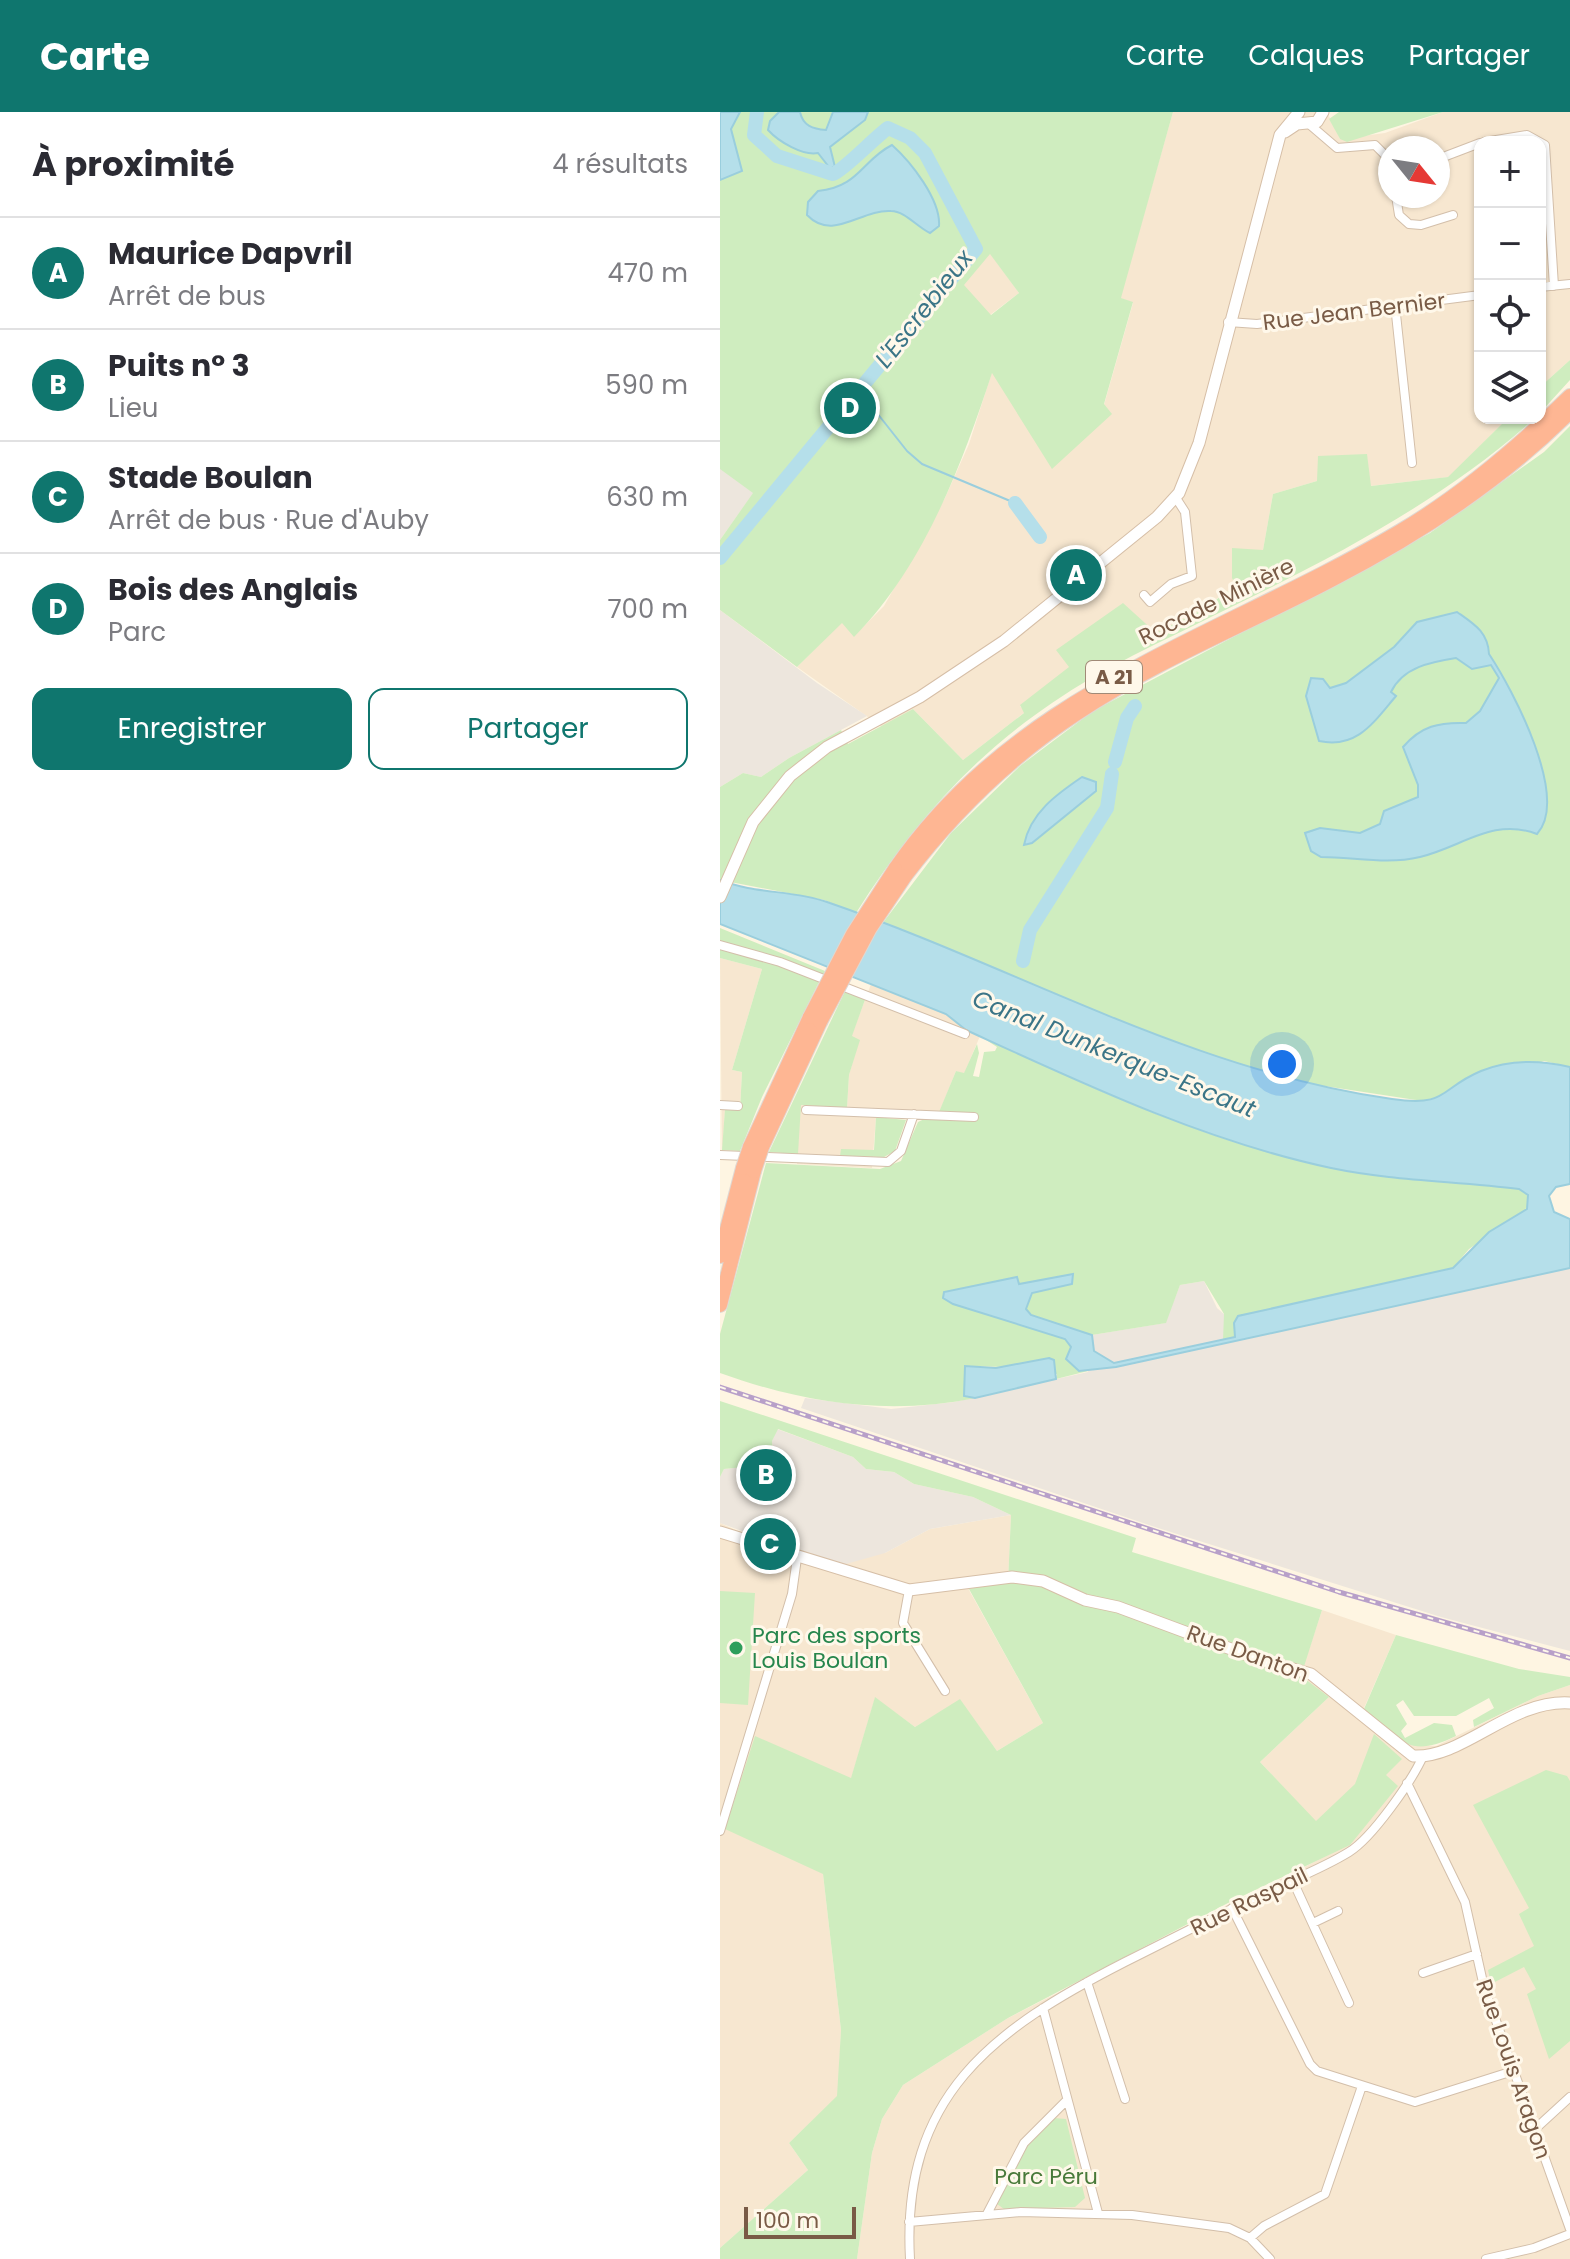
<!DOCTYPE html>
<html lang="fr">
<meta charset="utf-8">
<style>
body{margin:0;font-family:Poppins,sans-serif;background:#f2f2f3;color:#2b2b33}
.controls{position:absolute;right:24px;top:24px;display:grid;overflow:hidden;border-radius:16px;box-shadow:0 2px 6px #0004}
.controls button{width:72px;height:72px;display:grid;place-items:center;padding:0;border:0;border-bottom:2px solid #e1e1e2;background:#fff;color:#2b2b33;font:40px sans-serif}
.compass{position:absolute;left:658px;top:24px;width:72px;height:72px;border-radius:50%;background:#fff;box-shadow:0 2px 6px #0004;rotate:120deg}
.scale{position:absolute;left:24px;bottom:20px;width:112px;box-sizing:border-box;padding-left:8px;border:4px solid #795b46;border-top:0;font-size:22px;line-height:28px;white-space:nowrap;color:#795b46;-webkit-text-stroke:6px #fff8ea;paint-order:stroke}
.you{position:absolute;left:562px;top:952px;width:28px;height:28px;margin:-20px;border:6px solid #fff;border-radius:50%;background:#1a73e8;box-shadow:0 0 0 12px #1a73e833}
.badge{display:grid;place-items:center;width:52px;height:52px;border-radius:50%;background:#0f766e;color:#fff;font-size:26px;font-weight:700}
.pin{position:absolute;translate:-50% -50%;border:4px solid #fff;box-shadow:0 2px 8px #0006}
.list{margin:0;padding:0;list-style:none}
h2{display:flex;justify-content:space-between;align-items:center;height:104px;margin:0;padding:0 32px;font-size:34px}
h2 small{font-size:26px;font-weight:400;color:#7c7c81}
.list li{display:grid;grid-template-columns:52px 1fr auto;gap:24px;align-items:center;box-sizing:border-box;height:112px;padding:0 32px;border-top:2px solid #e1e1e2}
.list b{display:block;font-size:30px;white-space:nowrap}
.list p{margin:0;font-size:26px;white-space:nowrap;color:#7c7c81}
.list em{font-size:26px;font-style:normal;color:#7c7c81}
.actions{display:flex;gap:16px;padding:24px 32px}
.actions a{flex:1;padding:18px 0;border:2px solid #0f766e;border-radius:16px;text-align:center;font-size:28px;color:#0f766e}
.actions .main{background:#0f766e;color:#fff}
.icon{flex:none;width:44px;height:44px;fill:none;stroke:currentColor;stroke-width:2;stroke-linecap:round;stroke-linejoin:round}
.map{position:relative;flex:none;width:850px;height:2147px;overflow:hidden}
header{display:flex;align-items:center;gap:48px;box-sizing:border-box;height:112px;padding:0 40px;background:#0f766e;color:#fff}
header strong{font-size:38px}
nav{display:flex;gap:44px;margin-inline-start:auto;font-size:28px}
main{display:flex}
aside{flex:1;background:#fff}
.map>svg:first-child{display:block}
.residential{fill:#f7e7d0;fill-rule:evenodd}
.industrial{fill:#ede6dd}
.green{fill:#cfedbf;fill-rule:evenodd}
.water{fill:#b5dfea;stroke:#9acedd;stroke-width:2}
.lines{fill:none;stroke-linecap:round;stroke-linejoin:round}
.stream{stroke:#9acedd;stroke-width:2}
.river{stroke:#b5dfea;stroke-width:14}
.street-casing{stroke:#d3bfaa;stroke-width:10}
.secondary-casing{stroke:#d6bfa7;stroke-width:13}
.highway-casing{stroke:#dfd8d3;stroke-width:16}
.street{stroke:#fff;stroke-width:8}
.secondary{stroke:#fff;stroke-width:11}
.highway{stroke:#feb693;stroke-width:14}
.rail-casing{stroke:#b8a0c9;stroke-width:5}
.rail{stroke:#fff8ea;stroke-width:2;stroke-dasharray:6;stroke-linecap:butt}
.highway-bridge-casing{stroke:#dfd8d3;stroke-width:16;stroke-linecap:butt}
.highway-bridge{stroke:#feb693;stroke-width:14}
.leisure-dot{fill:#2e9e5b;stroke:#fff8ea;stroke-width:3}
.labels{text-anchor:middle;stroke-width:6;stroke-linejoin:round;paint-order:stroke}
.shield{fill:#fff8ea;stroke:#a18a77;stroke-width:2}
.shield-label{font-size:20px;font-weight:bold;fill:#795b46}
.street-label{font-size:22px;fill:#795b46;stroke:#fff8ea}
.leisure-label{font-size:22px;fill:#27864d;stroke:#fff8ea;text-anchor:start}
.park-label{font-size:22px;fill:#497a3a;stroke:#fff8ea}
.water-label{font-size:24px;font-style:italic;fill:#3b7587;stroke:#fff8ea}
</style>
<header>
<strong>Carte</strong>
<nav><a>Carte</a><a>Calques</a><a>Partager</a></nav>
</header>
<main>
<aside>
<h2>À proximité<small>4 résultats</small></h2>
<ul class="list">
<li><span class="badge">A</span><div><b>Maurice Dapvril</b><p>Arrêt de bus</p></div><em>470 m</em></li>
<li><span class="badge">B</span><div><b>Puits n° 3</b><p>Lieu</p></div><em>590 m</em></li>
<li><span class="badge">C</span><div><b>Stade Boulan</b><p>Arrêt de bus · Rue d'Auby</p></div><em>630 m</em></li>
<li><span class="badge">D</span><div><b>Bois des Anglais</b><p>Parc</p></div><em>700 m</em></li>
</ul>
<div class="actions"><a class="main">Enregistrer</a><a>Partager</a></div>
</aside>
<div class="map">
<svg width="850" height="2147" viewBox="0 0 850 2147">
<rect width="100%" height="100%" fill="#fef5e2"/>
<path class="residential" d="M 453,0 L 607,0 L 620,27 L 665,21 L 723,0 L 850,0 L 850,248 L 820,275 L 820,30 L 760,30 L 760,306 L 788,306 L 729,365 L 650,374 L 597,369 L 553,382 L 543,438 L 517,473 L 477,500 L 300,594 L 305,600 L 243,648 L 193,597 L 162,615 L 77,555 L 122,510 L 134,524 L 164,494 L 225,386 L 249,332 L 272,260 L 384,293 L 413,191 L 400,186 ZM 670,36 L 718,36 L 718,84 L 670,84 Z
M 270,141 L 299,181 L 270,203 L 243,173 Z
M 0,846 L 42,857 L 12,958 L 22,960 L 20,998 L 5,998 L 2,1048 Z
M 151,872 L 226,902 L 260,924 L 244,962 L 236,959 L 217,1006 L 156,1005 L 152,1056 L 77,1052 L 80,993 L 127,996 L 129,963 L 139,928 L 131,925 Z
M 291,1403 L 288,1470 L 249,1478 L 323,1611 L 277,1639 L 240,1588 L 195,1615 L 155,1586 L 103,1762 L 121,1918 L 118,1984 L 69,2031 L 88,2058 L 0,2136 L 0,1411 L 32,1425 L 165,1441 L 210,1417 Z
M 602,1498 L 676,1523 L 644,1596 L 686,1632 L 716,1634 L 818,1584 L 850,1573 L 850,2147 L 137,2147 L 152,2041 L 162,2007 L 183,1973 L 288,1906 L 612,1741 L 595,1709 L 540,1650 L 609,1585 L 580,1565 Z"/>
<path class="industrial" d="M 0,347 L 42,369 L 0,428 Z
M 0,498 L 97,571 L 147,604 L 69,646 L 41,665 L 23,661 L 0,675 Z
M 850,1156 L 850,1539 L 721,1505 L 438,1416 L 81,1296 L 85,1286 L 171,1297 L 234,1290 L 368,1260 L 372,1223 L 445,1211 L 460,1173 L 484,1169 L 497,1196 L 514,1211 L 516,1229 Z
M 57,1317 L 133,1345 L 146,1357 L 174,1360 L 194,1372 L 253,1385 L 291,1403 L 210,1417 L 165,1441 L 126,1452 L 96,1446 L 0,1411 L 0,1365 L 4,1357 L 54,1352 L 52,1329 Z"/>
<path class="green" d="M 0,0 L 453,0 L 401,186 L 413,190 L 384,292 L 392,302 L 332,357 L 272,261 C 241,355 204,454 134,525 L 122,511 L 77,555 L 0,498 L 0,428 L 33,381 L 0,357 ZM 270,142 L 299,181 L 271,203 L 244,173 Z
M 619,0 L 723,0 L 627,30 L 620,27 L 609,7 Z
M 850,248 L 850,268 L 820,301 L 820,275 Z
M 788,306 L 815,306 C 720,391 610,447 497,502 C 441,530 384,555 332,591 C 249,647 189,717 136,801 L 104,788 L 0,768 L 0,675 L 23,661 L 41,665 L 69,646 L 121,618 L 128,632 L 193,597 L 243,648 L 304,601 L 300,593 L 349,555 L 336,538 L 403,491 L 436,521 L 478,500 L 516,474 L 512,466 L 512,436 L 543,438 L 553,382 L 597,369 L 598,344 L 647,342 L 651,374 L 728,365 Z
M 850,314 L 850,955 L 824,949 L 709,990 L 585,971 L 522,955 L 434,923 L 162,812 L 231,721 L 300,654 L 373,599 L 710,421 L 824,340 Z
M 0,816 L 105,859 L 103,863 L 0,831 Z
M 0,836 L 45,847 L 100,868 L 42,985 L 20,1039 L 2,1038 L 5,997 L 20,998 L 22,960 L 12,958 L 42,857 L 0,846 Z
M 126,877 L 146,885 L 132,924 L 140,928 L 129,963 L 127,996 L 81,993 L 78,1042 L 49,1040 Z
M 260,924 C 373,977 490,1031 612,1056 C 674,1068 737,1069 799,1077 L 808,1083 L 809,1091 L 804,1100 L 749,1137 L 733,1156 L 519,1204 L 515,1225 L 503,1228 L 504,1202 L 484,1169 L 460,1173 L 446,1211 L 372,1223 L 311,1203 L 306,1197 L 312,1181 L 352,1172 L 299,1172 L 297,1166 L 233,1192 L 345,1227 L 351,1235 L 346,1247 L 359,1259 L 368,1259 L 336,1267 L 337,1262 L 287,1255 L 245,1254 L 244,1283 L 255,1286 C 168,1304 83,1291 0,1261 L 0,1222 L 46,1051 L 160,1057 L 181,1049 L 198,1010 L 219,1000 L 236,959 L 244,961 L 257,932 L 259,941 L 253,964 L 259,965 L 264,940 L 275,939 L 277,935 Z
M 156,1005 L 186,1008 L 175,1039 L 164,1045 L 120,1044 L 121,1037 L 154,1038 Z
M 0,1289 L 416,1426 L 412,1440 L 602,1498 L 581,1564 L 609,1585 L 540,1650 L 596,1709 L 635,1672 L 654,1622 L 682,1647 L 666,1663 L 678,1674 L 630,1733 L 508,1791 L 288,1906 L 183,1973 L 162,2007 L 152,2041 L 137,2147 L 0,2147 L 0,2136 L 88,2058 L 69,2031 L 117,1984 L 121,1918 L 103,1762 L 5,1717 L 35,1624 L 131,1666 L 155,1585 L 195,1615 L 240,1587 L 277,1639 L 323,1611 L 249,1477 L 288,1470 L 291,1403 L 253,1385 L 194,1372 L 174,1360 L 146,1357 L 133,1345 L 58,1317 L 52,1329 L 54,1352 L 4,1357 L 0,1365 Z
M 0,1479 L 35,1481 L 28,1593 L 0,1591 Z
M 676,1523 L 799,1557 L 850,1565 L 850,1573 L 818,1584 L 754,1615 L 753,1608 L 774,1596 L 769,1586 L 736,1604 L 694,1604 L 683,1588 L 676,1593 L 687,1612 L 681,1619 L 685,1626 L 714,1611 L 732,1613 L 736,1624 C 687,1648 680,1627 644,1597 Z
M 826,1658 L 847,1664 L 850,1669 L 850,1929 L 829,1947 L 807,1882 L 816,1877 L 804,1855 L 771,1872 L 768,1858 L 814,1834 L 799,1802 L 809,1796 L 753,1693 Z
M 334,2006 L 346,2007 L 365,2086 L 355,2095 L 284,2097 L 277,2092 L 302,2040 Z"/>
<path class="water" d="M 0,0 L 20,0 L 11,17 L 22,59 L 0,68 Z
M 59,0 L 80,0 C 83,14 93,17 106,18 L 113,0 L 148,0 L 145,8 L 110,35 L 115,55 L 109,55 L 98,41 C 83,44 59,30 48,18 L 50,9 Z
M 172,33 C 191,50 221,88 219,114 L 210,121 C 197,115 185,99 171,99 C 141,97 113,130 87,103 L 88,90 L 98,79 C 139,75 142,48 172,33 Z
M 737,500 C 754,512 768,520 769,542 C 793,578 850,686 817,722 C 773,705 742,735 700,745 C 667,753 634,745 601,745 L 591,739 L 585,721 L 600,716 L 640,721 L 660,712 L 664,699 L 698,685 L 698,673 L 683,635 C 701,614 719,610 746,611 L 760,599 L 779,566 L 771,553 L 752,557 L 736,546 C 711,550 683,555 671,580 L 676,584 C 653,611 637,637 599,629 L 586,584 L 591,566 L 603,567 L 610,576 L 626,571 L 674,535 L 697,510 Z
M 362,665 L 376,670 L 376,679 L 312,731 L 304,733 C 310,701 337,682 362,665 Z
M 0,768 C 34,782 73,778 107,790 C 296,855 471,959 672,987 C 729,995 718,977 761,959 C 790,947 820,948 850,955 L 850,1072 L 836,1075 L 829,1084 L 834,1100 L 850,1107 L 850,1156 L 396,1255 L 359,1259 L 346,1247 L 351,1235 L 345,1227 L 233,1192 L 223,1186 L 224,1180 L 297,1165 L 299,1172 L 353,1162 L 352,1172 L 312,1181 L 306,1197 L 311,1203 L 372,1223 L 374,1239 L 394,1251 L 515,1225 L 514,1211 L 518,1204 L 733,1156 L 769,1120 L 807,1097 L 808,1083 L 799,1077 C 737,1069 673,1069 611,1056 C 484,1029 364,972 246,918 L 226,902 L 0,812 Z
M 329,1246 L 334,1248 L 336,1267 L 255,1286 L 244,1284 L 245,1254 L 276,1256 Z"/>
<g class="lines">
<path class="stream" d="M 138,277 L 187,339 L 202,352 L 295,391"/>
<path class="river" d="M 295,391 L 320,425
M 0,446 L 256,137 L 205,41 L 190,26 L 168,16 C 153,27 124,58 113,62 L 57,44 L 34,23 L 37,0
M 395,650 L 407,606 L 415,594
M 303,849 L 310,818 L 387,696 L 392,662"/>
<g class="street-casing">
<path id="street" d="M 589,12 L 617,36 L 655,33 L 670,48
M 764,30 L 807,23 L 825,33 L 834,174
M 718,47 L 760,31
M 676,84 L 679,103 L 689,112 L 701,113 L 733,103
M 820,175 L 850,172
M 675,193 L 692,351
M 508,210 L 537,212 L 760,183
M 424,483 L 430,490 L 451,472 L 472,464 L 465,400 L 456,386
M 0,833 L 60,850 L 245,922
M 0,993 L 18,994
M 86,998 L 254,1005
M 0,1043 L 168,1050 L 181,1039 L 194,1002
M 189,1478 L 183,1511 L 225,1579
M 687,1671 L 745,1790 L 764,1875 L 850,2117
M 0,1719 L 72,1482 L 77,1446
M 572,1767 L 629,1891
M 512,1796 L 590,1952 L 597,1959 L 695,1990 L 793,1959
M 593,1811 L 618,1799
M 703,1861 L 757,1842
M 367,1870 L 405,1987
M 323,1896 L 378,2101
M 814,2018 L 850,1985
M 267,2102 L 304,2031 L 347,1988
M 189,2110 L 301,2100 L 412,2103 L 509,2116 L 530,2126 L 550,2147
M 530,2126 L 544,2114 L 605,2082 L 642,1974
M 190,2147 C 181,1984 272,1918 405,1850 C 449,1828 492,1806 536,1785 C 566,1770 600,1758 629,1740 C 652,1726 692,1669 703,1644
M 766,2147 L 814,2136 L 850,2122"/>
</g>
<g class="secondary-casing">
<path id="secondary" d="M 565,20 L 577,12 L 597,10 L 603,0
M 0,785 L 33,710 L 70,664 L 107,635 L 200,585 L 284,529 L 437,405 L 459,381 L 479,331 L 560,23 L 579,0
M 0,1420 L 189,1478 L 292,1465 L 323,1469 L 365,1488 L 398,1495 L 538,1547 L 591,1562 L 693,1644 C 743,1647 791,1587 850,1591"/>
</g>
<g class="highway-casing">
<path id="highway" d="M 175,757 C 299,577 501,525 679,420 C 742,383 798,335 850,284
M 185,764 C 233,701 289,646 356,602 C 437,548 528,512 613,467 C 700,422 781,369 850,300
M 30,1035 L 90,905
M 42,1035 L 100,910
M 0,1144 L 23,1056
M 0,1193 L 34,1059"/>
</g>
<use href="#street" class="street"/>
<use href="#secondary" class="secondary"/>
<use href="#highway" class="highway"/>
<g class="rail-casing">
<path id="rail" d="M 0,1275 L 619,1480 L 850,1546"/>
</g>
<use href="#rail" class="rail"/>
<g class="highway-bridge-casing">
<path id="highway-bridge" d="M 90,905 L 133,822 L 175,757
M 100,910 L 150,816 L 185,764
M 23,1056 L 30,1035
M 34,1059 L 42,1035"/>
</g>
<use href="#highway-bridge" class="highway-bridge"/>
</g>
<circle class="leisure-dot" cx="16" cy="1536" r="8"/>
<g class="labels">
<rect class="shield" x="366" y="549" width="56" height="32" rx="6"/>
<g class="shield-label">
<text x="394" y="572">A 21</text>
</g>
<g class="street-label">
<text transform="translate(634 199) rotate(-7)" y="8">Rue Jean Bernier</text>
<text transform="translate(496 489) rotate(-26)" y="8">Rocade Minière</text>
<text transform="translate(528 1541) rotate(20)" y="8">Rue Danton</text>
<text transform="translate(529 1789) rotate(-26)" y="8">Rue Raspail</text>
<text transform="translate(794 1957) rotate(71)" y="8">Rue Louis Aragon</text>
</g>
<g class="leisure-label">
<text x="32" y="1531">Parc des sports<tspan x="32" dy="25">Louis Boulan</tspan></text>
</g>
<g class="park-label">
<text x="326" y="2072">Parc Péru</text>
</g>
<g class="water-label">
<text transform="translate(204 197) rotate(-52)" y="8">L'Escrebieux</text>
<text transform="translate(394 942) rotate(22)" y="8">Canal Dunkerque-Escaut</text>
</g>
</g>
</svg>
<div class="controls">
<button>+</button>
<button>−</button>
<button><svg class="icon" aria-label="locate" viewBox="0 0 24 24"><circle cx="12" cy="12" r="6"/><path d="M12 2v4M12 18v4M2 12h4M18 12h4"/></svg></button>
<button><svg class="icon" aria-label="layers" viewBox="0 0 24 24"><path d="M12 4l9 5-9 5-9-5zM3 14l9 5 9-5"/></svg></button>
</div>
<svg class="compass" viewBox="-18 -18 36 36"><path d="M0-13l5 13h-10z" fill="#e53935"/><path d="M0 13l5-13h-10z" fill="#7c7c81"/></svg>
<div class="scale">100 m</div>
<div class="you"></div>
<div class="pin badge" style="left:356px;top:463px">A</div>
<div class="pin badge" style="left:46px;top:1363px">B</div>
<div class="pin badge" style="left:50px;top:1432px">C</div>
<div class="pin badge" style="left:130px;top:296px">D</div>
</div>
</main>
